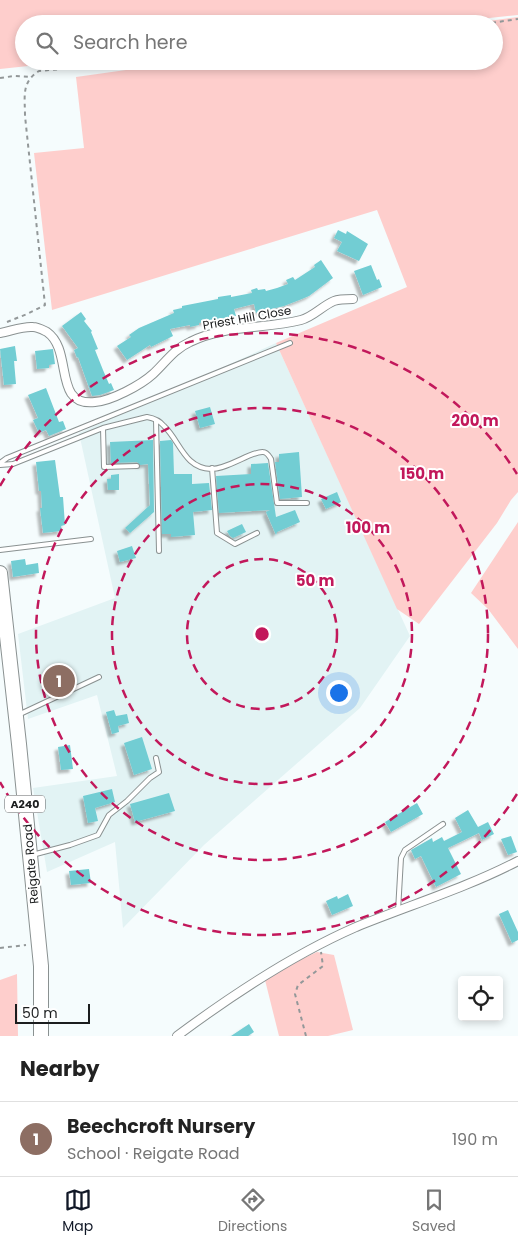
<!DOCTYPE html>
<meta charset="utf-8">
<style>
body{margin:0;font-family:Poppins,sans-serif;background:#f6f6f6;color:#222}
.controls{position:absolute;right:15px;bottom:15px;display:grid;overflow:hidden;border-radius:5px;box-shadow:0 2px 8px #0003}
.controls button{width:45px;height:45px;display:grid;place-items:center;padding:0;border:0;border-bottom:1px solid #e0e0e0;background:#fff;color:#222;font:25px sans-serif}
.scale{position:absolute;left:15px;bottom:12px;width:75px;box-sizing:border-box;padding-left:5px;border:2px solid #1b1d1e;border-top:0;font-size:14px;line-height:18px;white-space:nowrap;color:#1b1d1e;-webkit-text-stroke:4px #fff;paint-order:stroke}
.you{position:absolute;left:338px;top:692px;width:18px;height:18px;margin:-12px;border:4px solid #fff;border-radius:50%;background:#1a73e8;box-shadow:0 0 0 8px #1a73e833}
.badge{display:grid;place-items:center;width:32px;height:32px;border-radius:50%;background:#111827;color:#fff;font-size:16px;font-weight:700}
.pin{position:absolute;translate:-50% -50%;border:2px solid #fff;box-shadow:0 1px 5px #0006}
.list{margin:0;padding:0;list-style:none}
h2{display:flex;justify-content:space-between;align-items:center;height:65px;margin:0;padding:0 20px;font-size:21px}
h2 small{font-size:16px;font-weight:400;color:#767676}
.list li{display:grid;grid-template-columns:32px 1fr auto;gap:15px;align-items:center;box-sizing:border-box;height:75px;padding:0 20px;border-top:1px solid #e0e0e0}
.list b{display:block;font-size:19px;white-space:nowrap}
.list p{margin:0;font-size:16px;white-space:nowrap;color:#767676}
.list em{font-size:16px;font-style:normal;color:#767676}
.icon{flex:none;width:28px;height:28px;fill:none;stroke:currentColor;stroke-width:2;stroke-linecap:round;stroke-linejoin:round}
.map{position:relative;flex:none;width:518px;height:1036px;overflow:hidden}
.search{position:absolute;background:#fff;box-shadow:0 2px 8px #0003;left:15px;right:15px;top:15px;height:55px;display:flex;align-items:center;gap:12px;box-sizing:border-box;padding:0 18px;border-radius:28px;color:#767676;font-size:19px}
.sheet{height:140px;background:#fff}
nav{display:flex;justify-content:space-around;align-items:center;box-sizing:border-box;height:70px;border-top:1px solid #e0e0e0;background:#fff;font-size:14px;color:#767676}
nav a{display:grid;justify-items:center;gap:2px}
nav .on{color:#111827}
.map>svg:first-child{display:block}
.built{fill:#e2f3f4}
.green{fill:#fececc}
.building{fill:#72cdd3;filter:url(#shadow)}
.lines{fill:none;stroke-linecap:round;stroke-linejoin:round}
.service-casing{stroke:#8a9191;stroke-width:6}
.minor-casing{stroke:#8a9191;stroke-width:10}
.trunk-casing{stroke:#8a9191;stroke-width:16}
.path{stroke:#939899;stroke-width:2;stroke-dasharray:4 4;stroke-linecap:butt}
.service{stroke:#fff;stroke-width:4}
.minor{stroke:#fff;stroke-width:8}
.trunk{stroke:#fff;stroke-width:14}
.ring{fill:none;stroke:#c2185b;stroke-width:2.5;stroke-dasharray:9 6}
.labels{text-anchor:middle;stroke-width:4;stroke-linejoin:round;paint-order:stroke}
.shield{fill:#fff;stroke:#5f6162;stroke-width:1}
.shield-label{font-size:11px;font-weight:bold;fill:#1b1d1e}
.street-label{font-size:12px;fill:#1b1d1e;stroke:#fff}
.centre{fill:#c2185b;stroke:#fff;stroke-width:2.5}
.ring-label{font-size:15px;text-anchor:middle;font-weight:bold;fill:#c2185b;stroke:#fff;stroke-width:4;stroke-linejoin:round;paint-order:stroke}
</style>
<div class="map">
<svg width="518" height="1036" viewBox="0 0 518 1036">
<defs>
<filter id="shadow"><feDropShadow dx="-3.5" dy="3.5" stdDeviation="1" flood-color="#0004"/></filter>
</defs>
<rect width="100%" height="100%" fill="#f5fcfd"/>
<path class="built" d="M 276,343 L 410,636 L 360,708 L 204,845 L 123,928 L 115,842 L 47,872 L 33,788 L 117,776 L 97,695 L 28,719 L 18,634 L 115,598 L 79,433 Z"/>
<path class="green" d="M 0,0 L 518,0 L 518,15 L 434,24 L 24,24 L 24,61 L 75,61 L 0,69 Z
M 518,17 L 518,492 L 511,500 L 497,523 L 419,624 L 397,609 L 276,343 L 407,287 L 377,210 L 52,310 L 34,153 L 84,148 L 76,77 L 190,61 L 494,61 L 494,24 L 467,24 Z
M 518,522 L 518,649 L 488,609 L 471,593 Z
M 317,952 L 334,955 L 353,1030 L 328,1036 L 279,1036 L 265,980 L 293,963 Z
M 17,974 L 18,1036 L 0,1036 L 0,980 Z"/>
<path class="building" d="M 338,230 L 346,234 L 347,231 L 368,244 L 359,261 L 337,251 L 342,242 L 334,238 Z
M 321,260 L 333,278 L 309,296 L 302,299 L 284,306 L 256,313 L 254,304 L 234,309 L 236,316 L 199,323 L 199,325 L 190,327 L 190,325 L 170,329 L 173,336 L 151,347 L 150,345 L 127,360 L 117,346 L 131,337 L 129,335 L 139,328 L 174,313 L 173,310 L 182,308 L 182,306 L 218,299 L 218,297 L 231,295 L 231,297 L 252,293 L 251,290 L 257,288 L 258,290 L 265,289 L 266,291 L 277,288 L 288,284 L 286,280 L 293,277 L 295,280 L 315,267 L 314,265 Z
M 371,265 L 377,280 L 379,279 L 382,287 L 363,295 L 354,271 Z
M 81,312 L 86,319 L 84,321 L 92,331 L 91,332 L 98,349 L 95,350 L 103,370 L 109,384 L 111,383 L 114,390 L 100,395 L 92,396 L 78,357 L 77,358 L 74,350 L 78,348 L 62,326 Z
M 15,346 L 17,361 L 14,361 L 16,384 L 4,385 L 0,349 Z
M 53,349 L 55,364 L 49,365 L 49,368 L 37,369 L 35,351 Z
M 46,388 L 59,422 L 63,421 L 66,429 L 49,436 L 46,430 L 39,433 L 33,420 L 38,418 L 28,395 Z
M 210,407 L 215,424 L 200,428 L 195,411 Z
M 153,440 L 154,512 L 130,533 L 125,528 L 150,505 L 148,464 L 140,465 L 137,462 L 111,463 L 110,442 Z
M 171,440 L 173,443 L 174,474 L 192,474 L 192,484 L 209,483 L 212,510 L 193,512 L 195,535 L 171,537 L 171,534 L 162,534 L 160,441 Z
M 299,452 L 302,497 L 280,499 L 275,462 L 279,462 L 279,454 Z
M 55,460 L 60,497 L 63,497 L 65,525 L 61,526 L 62,531 L 43,533 L 40,508 L 42,508 L 41,491 L 39,491 L 36,462 Z
M 268,463 L 276,517 L 295,510 L 300,522 L 277,532 L 276,535 L 266,512 L 270,510 L 219,513 L 216,476 L 251,474 L 251,464 Z
M 119,474 L 119,490 L 108,490 L 107,479 L 111,479 L 111,475 Z
M 337,492 L 341,502 L 326,509 L 321,499 Z
M 242,524 L 246,532 L 233,538 L 230,536 L 227,531 Z
M 132,546 L 136,558 L 120,562 L 117,551 Z
M 25,559 L 26,565 L 38,563 L 39,573 L 13,577 L 11,561 Z
M 60,670 L 66,688 L 54,691 L 49,674 Z
M 114,710 L 116,716 L 127,714 L 129,723 L 118,726 L 119,732 L 112,734 L 106,712 Z
M 142,737 L 152,769 L 134,775 L 124,743 Z
M 70,745 L 73,769 L 61,770 L 58,747 Z
M 112,789 L 115,802 L 95,808 L 98,821 L 88,823 L 83,796 Z
M 169,793 L 175,811 L 135,822 L 130,804 Z
M 417,803 L 423,814 L 391,832 L 385,822 Z
M 468,810 L 478,827 L 488,822 L 494,834 L 482,840 L 479,833 L 448,848 L 461,874 L 436,887 L 421,856 L 415,859 L 411,850 L 432,838 L 433,842 L 442,837 L 444,841 L 462,832 L 455,818 Z
M 511,836 L 517,852 L 508,855 L 501,839 Z
M 89,869 L 91,883 L 71,885 L 69,871 Z
M 348,894 L 353,906 L 332,915 L 326,901 L 337,896 L 338,899 Z
M 508,910 L 518,932 L 518,940 L 512,943 L 499,914 Z
M 249,1024 L 254,1032 L 248,1036 L 231,1036 Z"/>
<g class="lines">
<g class="service-casing">
<path id="service" d="M 156,420 L 159,551
M 103,428 L 104,467 L 137,466
M 0,463 L 7,458 L 290,343
M 0,465 L 13,464 L 103,428 L 147,417 C 153,418 160,421 164,426 C 180,441 184,468 211,469 C 229,469 251,451 263,452 C 267,452 269,456 271,459 L 277,503 L 307,503
M 212,468 L 217,533 L 235,544 L 257,533
M 0,550 L 91,539
M 18,715 L 99,677
M 32,855 L 70,845 L 98,835 L 109,815 L 127,801 L 150,778 L 159,772 L 156,758
M 398,911 L 401,858 L 405,850 L 443,824"/>
</g>
<g class="minor-casing">
<path id="minor" d="M 0,333 C 11,331 23,326 33,327 C 38,327 43,330 47,332 C 74,351 52,407 95,402 C 111,401 141,385 153,374 C 165,363 174,349 190,342 C 224,325 265,329 301,320 C 313,317 322,306 334,301 C 339,299 347,299 353,299
M 177,1036 C 232,995 292,955 356,927 C 410,905 466,888 518,861"/>
</g>
<g class="trunk-casing">
<path id="trunk" d="M 0,573 L 19,744 L 41,966 L 41,1036"/>
</g>
<path class="path" d="M 484,24 L 518,19
M 0,78 L 14,76 L 30,77
M 7,322 L 27,314 L 45,305 L 25,116 C 25,97 21,82 39,71 L 154,61
M 0,948 L 26,945
M 306,1036 L 295,994 L 298,985 L 323,966 L 321,952"/>
<use href="#service" class="service"/>
<use href="#minor" class="minor"/>
<use href="#trunk" class="trunk"/>
</g>
<g class="ring">
<circle cx="262" cy="634" r="75"/>
<circle cx="262" cy="634" r="150"/>
<circle cx="262" cy="634" r="226"/>
<path d="M517 794A301 301 0 0 1 0 782M0 486A301 301 0 0 1 517 474"/>
</g>
<g class="labels">
<rect class="shield" x="5" y="795.5" width="40" height="17" rx="4"/>
<g class="shield-label">
<text x="25" y="808">A240</text>
</g>
<g class="street-label">
<text transform="translate(247 318) rotate(-10)" y="4">Priest Hill Close</text>
<text transform="translate(31 864) rotate(-95)" y="4">Reigate Road</text>
</g>
</g>
<circle cx="262" cy="634" r="8" class="centre"/>
<g class="ring-label">
<text x="475" y="426">200 m</text>
<text x="422" y="479">150 m</text>
<text x="368" y="533">100 m</text>
<text x="315" y="586">50 m</text>
</g>
</svg>
<div class="controls">
<button><svg class="icon" aria-label="locate" viewBox="0 0 24 24"><circle cx="12" cy="12" r="6"/><path d="M12 2v4M12 18v4M2 12h4M18 12h4"/></svg></button>
</div>
<div class="scale">50 m</div>
<div class="you"></div>
<div class="pin badge" style="left:59px;top:681px;background:#8d6e63">1</div>
<div class="search"><svg class="icon" aria-label="search" viewBox="0 0 24 24"><circle cx="10" cy="10" r="6"/><path d="M15 15l6 6"/></svg>Search here</div>
</div>
<section class="sheet">
<h2>Nearby<small></small></h2>
<ul class="list">
<li><span class="badge" style="background:#8d6e63">1</span><div><b>Beechcroft Nursery</b><p>School · Reigate Road</p></div><em>190 m</em></li>
</ul>
</section>
<nav>
<a class="on"><svg class="icon" aria-label="map" viewBox="0 0 24 24"><path d="M3 6l6-2 6 2 6-2v14l-6 2-6-2-6 2zM9 4v14M15 6v14"/></svg>Map</a>
<a><svg class="icon" aria-label="directions" viewBox="0 0 24 24"><path d="M12 3l9 9-9 9-9-9zM9 14v-3h6M13 9l2 2-2 2"/></svg>Directions</a>
<a><svg class="icon" aria-label="saved" viewBox="0 0 24 24"><path d="M7 4h10v16l-5-4-5 4z"/></svg>Saved</a>
</nav>
